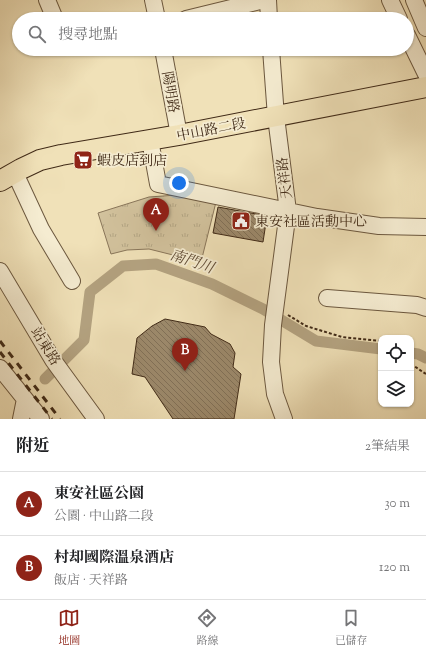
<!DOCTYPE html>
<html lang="zh-TW">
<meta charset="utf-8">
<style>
body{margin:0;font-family:"Sorts Mill Goudy","Noto Serif TC",serif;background:#f6f6f6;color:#202124}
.controls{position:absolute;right:12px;bottom:12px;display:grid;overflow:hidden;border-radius:8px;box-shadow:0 1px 3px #0004}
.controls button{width:36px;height:36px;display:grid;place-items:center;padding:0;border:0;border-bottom:1px solid #e0e0e0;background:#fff;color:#202124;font:20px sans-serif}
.you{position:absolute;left:179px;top:183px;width:14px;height:14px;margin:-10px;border:3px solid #fff;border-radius:50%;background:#1a73e8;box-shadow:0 0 0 6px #1a73e833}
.badge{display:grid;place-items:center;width:26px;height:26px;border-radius:50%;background:#8f2418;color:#fff;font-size:13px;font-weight:700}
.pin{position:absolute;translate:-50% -33px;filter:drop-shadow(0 1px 2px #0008)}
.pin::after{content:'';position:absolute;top:21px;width:14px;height:12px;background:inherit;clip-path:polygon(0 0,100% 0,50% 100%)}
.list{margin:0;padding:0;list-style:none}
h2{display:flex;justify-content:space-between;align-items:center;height:52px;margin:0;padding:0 16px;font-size:17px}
h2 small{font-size:13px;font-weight:400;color:#757577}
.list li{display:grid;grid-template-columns:26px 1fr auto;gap:12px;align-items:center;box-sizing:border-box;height:64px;padding:0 16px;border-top:1px solid #e0e0e0}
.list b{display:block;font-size:15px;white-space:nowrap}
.list p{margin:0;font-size:13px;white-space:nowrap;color:#757577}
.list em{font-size:13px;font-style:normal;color:#757577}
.icon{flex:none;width:22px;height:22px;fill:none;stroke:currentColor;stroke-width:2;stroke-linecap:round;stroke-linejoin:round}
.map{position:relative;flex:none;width:426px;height:419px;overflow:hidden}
.search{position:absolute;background:#fff;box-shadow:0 1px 3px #0004;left:12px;right:12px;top:12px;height:44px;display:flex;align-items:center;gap:10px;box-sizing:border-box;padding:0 14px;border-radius:22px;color:#757577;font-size:15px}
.sheet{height:180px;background:#fff}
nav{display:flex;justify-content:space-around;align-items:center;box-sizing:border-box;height:56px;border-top:1px solid #e0e0e0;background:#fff;font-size:11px;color:#757577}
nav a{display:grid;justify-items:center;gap:2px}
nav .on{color:#8f2418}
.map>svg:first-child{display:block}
.park{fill:url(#park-tufts);stroke:#89765a}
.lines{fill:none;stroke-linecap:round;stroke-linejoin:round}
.canal{stroke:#b4a381;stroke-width:11}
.building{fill:url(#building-back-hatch);stroke:#402a17}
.minor-casing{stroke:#6c583f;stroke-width:18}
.major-casing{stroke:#402a17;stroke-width:22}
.path{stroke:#402a17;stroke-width:2;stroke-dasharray:3 2;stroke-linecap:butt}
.minor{stroke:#f5ecd1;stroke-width:16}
.major{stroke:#f0e1b8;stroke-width:20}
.rail{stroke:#402a17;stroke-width:3;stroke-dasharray:7 7;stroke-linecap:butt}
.labels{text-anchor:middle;stroke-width:3.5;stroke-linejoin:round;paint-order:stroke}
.street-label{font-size:14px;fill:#402a17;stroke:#f5ecd1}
.poi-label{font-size:14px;fill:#402a17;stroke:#f5ecd1;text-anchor:start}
.water-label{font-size:15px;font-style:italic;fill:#634e37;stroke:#f5ecd1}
</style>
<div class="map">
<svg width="426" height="419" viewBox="0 0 426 419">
<defs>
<pattern id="park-tufts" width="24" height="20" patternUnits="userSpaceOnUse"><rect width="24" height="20" fill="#d2c29d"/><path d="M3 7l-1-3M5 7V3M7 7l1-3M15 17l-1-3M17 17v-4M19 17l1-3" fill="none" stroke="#b5a786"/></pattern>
<pattern id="building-back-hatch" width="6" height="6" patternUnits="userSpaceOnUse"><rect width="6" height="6" fill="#9c896b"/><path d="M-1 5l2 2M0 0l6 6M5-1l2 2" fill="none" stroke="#817057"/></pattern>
</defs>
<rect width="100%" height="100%" fill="#f0e1b8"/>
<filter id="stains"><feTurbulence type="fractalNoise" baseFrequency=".005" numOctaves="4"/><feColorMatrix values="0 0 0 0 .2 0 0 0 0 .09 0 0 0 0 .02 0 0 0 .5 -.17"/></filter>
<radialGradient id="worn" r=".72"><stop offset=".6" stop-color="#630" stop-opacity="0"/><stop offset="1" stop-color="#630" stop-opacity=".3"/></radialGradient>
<path class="park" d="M 177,195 L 216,202 L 201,262 L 149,249 L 127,250 L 111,254 L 98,213 L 149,197 Z"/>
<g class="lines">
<path class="canal" d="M 411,353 L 418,354 L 426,358
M 45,379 L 84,340 L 90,292 L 123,266 L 156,264 L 212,284 L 263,309 L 316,341 L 381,349"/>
</g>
<path class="building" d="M 218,207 L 267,216 L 263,242 L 213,233 Z
M 165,319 L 205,327 L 211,334 L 230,344 L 235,353 L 233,367 L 241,374 L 234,419 L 173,419 L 145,377 L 132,374 L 137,338 L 152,326 Z"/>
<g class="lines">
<g class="minor-casing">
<path id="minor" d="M 47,0 L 55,19
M 153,0 L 157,19
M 268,0 L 269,19
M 390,0 L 399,19
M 414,0 L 426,28
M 186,19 L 264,0
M 407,35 L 426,74
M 163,49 L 179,135
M 271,49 L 276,117 L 288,211 L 273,325 L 271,362 L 275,394 L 284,419
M 150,140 L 158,184 L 317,217 L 379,226 L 426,227
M 15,173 L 41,229 L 72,281
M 0,271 L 53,360 L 96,419
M 327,298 L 417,305 L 426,308
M 0,368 L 41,419
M 21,419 L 25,399"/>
</g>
<g class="major-casing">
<path id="major" d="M 0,181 L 21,169 L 40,160 L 61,155 L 179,135 L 426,87"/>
</g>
<path class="path" d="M 288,315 L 306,326 L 342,337 L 381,341
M 411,364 L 426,374"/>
<use href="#minor" class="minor"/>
<use href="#major" class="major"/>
<path class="rail" d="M 0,341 L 60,419
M 0,352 L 52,419"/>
</g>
<defs>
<g id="supermarket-square" transform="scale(1)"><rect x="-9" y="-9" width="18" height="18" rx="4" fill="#8f2418" stroke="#f5ecd1"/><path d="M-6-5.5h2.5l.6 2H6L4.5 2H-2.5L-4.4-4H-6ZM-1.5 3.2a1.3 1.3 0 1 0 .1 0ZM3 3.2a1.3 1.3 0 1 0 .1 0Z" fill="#fff"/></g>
<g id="civic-square" transform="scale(1)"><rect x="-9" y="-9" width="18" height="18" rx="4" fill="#8f2418" stroke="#f5ecd1"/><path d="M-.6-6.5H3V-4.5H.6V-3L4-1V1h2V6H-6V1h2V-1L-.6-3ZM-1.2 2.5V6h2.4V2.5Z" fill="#fff"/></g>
</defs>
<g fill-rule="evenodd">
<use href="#supermarket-square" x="83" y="160"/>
<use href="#civic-square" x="241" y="221"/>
</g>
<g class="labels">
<g class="street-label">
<text transform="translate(171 92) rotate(80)" y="5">陽明路</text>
<text transform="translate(211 129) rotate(-11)" y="5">中山路二段</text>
<text transform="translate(284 178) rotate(-97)" y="5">天祥路</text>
<text transform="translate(46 346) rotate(58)" y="5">站東路</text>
</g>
<g class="poi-label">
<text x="97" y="165">蝦皮店到店</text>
<text x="255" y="226">東安社區活動中心</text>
</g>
<g class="water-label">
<text transform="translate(192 261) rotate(19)" y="5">南門川</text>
</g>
</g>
<rect width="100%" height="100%" filter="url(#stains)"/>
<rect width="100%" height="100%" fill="url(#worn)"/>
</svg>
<div class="controls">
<button><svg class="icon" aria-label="locate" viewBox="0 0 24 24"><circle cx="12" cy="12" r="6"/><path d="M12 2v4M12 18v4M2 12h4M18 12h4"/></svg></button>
<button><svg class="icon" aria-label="layers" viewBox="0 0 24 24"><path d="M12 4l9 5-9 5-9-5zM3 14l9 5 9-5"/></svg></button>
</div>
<div class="you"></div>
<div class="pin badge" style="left:156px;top:231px">A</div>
<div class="pin badge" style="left:185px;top:371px">B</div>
<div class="search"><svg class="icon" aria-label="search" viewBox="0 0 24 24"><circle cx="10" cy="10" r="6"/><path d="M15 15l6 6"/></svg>搜尋地點</div>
</div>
<section class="sheet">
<h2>附近<small>2筆結果</small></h2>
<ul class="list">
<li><span class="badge">A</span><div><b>東安社區公園</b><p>公園 · 中山路二段</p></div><em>30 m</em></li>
<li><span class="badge">B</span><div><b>村却國際溫泉酒店</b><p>飯店 · 天祥路</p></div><em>120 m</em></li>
</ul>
</section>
<nav>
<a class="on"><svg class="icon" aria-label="map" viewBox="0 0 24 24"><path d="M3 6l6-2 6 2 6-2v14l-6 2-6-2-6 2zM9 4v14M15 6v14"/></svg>地圖</a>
<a><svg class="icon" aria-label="directions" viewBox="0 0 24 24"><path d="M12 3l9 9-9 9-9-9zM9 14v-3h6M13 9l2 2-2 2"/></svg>路線</a>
<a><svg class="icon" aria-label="saved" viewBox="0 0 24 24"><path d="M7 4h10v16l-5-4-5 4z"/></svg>已儲存</a>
</nav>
